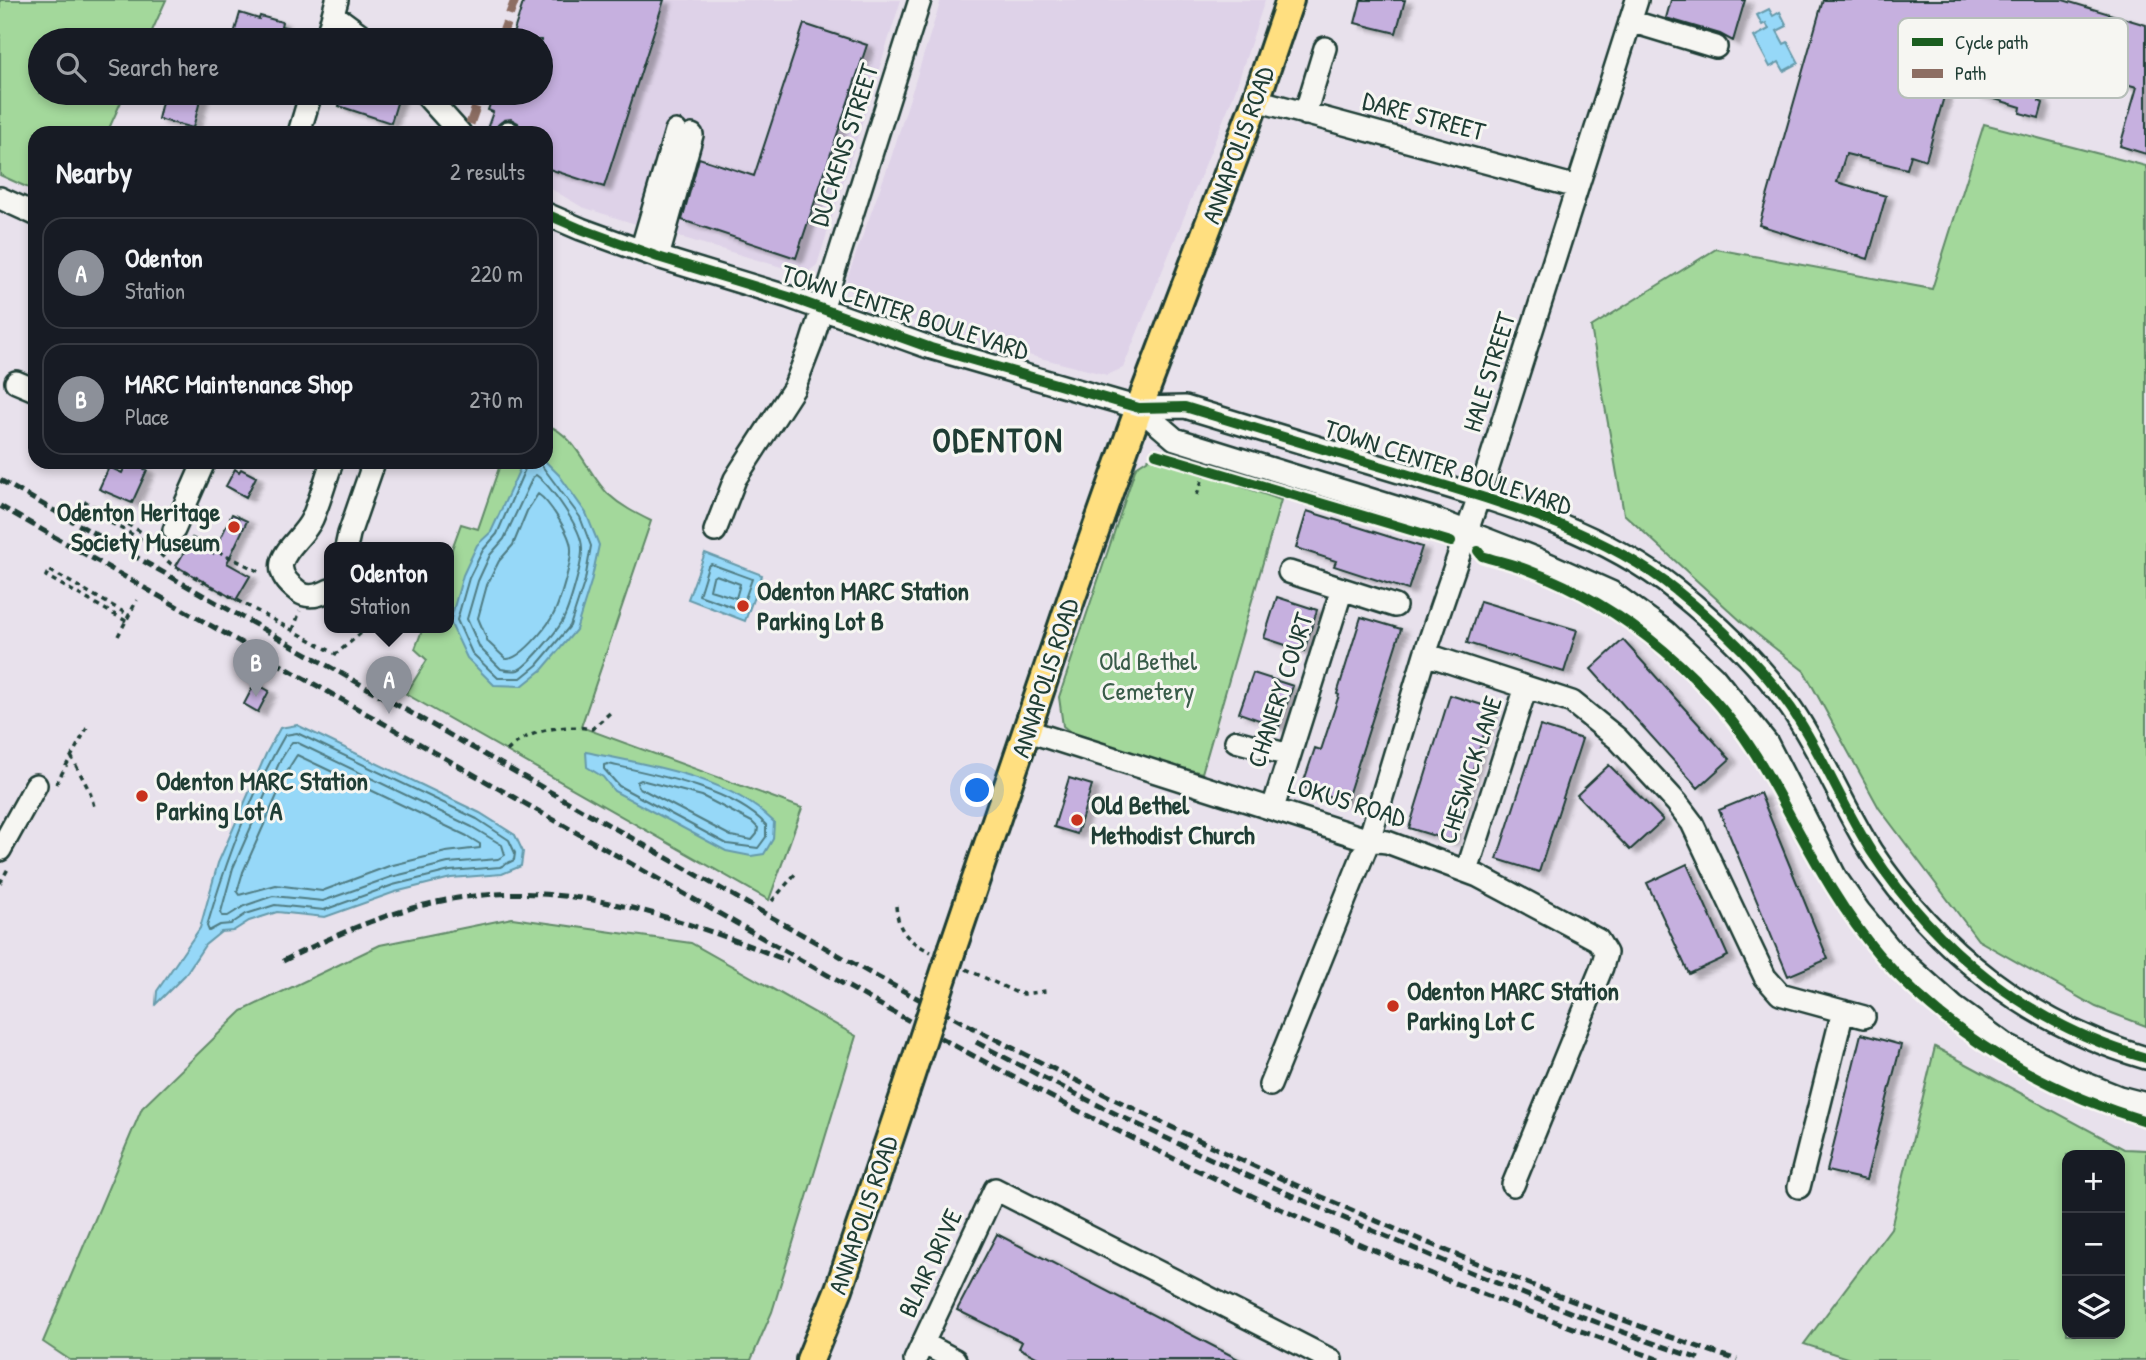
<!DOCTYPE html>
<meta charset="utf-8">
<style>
body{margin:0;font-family:"Patrick Hand",sans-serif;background:#242831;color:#f1f3f6}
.controls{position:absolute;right:21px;bottom:21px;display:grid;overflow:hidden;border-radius:14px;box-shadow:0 4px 10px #0003}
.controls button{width:63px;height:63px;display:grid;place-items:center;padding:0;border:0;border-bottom:2px solid #363941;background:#171b24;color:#f1f3f6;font:35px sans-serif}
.you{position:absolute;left:978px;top:791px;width:24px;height:24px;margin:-18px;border:5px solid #fff;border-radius:50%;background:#1a73e8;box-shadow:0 0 0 10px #1a73e833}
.badge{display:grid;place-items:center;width:46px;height:46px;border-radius:50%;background:#8c9099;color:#fff;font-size:23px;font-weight:700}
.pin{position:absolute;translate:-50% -58px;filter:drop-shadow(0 2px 4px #0008)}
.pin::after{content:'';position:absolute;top:37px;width:24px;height:21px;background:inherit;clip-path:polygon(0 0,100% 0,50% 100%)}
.popup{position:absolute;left:324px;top:542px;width:130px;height:91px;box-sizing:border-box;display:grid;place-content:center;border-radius:14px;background:#171b24;filter:drop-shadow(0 2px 5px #0005);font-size:23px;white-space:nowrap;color:#9ea1a6}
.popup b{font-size:26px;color:#f1f3f6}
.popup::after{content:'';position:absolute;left:50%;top:100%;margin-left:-14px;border:14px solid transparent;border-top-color:#171b24}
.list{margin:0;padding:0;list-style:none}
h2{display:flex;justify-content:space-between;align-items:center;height:91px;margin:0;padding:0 28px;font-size:30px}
h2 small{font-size:23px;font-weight:400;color:#9ea1a6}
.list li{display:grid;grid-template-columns:46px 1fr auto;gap:21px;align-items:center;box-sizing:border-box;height:112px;margin:0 14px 14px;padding:0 14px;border:2px solid #363941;border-radius:21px}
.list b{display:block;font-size:26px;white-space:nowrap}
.list p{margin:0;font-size:23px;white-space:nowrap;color:#9ea1a6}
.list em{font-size:23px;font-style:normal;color:#9ea1a6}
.icon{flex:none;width:38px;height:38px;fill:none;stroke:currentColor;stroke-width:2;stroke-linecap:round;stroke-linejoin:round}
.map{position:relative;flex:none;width:2146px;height:1360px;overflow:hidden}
.search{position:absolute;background:#171b24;box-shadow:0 4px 10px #0003;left:28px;top:28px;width:525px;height:77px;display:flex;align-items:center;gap:18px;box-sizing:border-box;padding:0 24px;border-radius:38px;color:#9ea1a6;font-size:26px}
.panel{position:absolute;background:#171b24;box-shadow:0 4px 10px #0003;left:28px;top:126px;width:525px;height:343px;border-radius:21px}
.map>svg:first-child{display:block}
.built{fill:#ded2e8}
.green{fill:#a3d89b;stroke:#618a68;stroke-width:2;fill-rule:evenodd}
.water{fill:#96d8f8;stroke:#669aaa;stroke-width:2}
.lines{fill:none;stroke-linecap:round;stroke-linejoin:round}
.shore{stroke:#4f7b82;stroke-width:2}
.building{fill:#c6b0df;stroke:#1f3d34;stroke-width:2;filter:url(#shadow)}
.minor-casing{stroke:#1f3d34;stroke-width:26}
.major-casing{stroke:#1f3d34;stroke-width:32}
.path{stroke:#1f3d34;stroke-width:3.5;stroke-dasharray:5 5;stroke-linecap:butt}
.minor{stroke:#f6f6f2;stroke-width:21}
.major{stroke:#ffdf80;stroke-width:26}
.rail{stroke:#1f3d34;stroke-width:5;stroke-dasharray:10 5;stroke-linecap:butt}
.major-bridge-casing{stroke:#1f3d34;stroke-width:32;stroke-linecap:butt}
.major-bridge{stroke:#ffdf80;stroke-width:26}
.quiet{stroke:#8d6e63;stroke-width:9;stroke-dasharray:18 9;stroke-linecap:butt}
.cycleway-casing{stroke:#f6f6f2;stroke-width:15}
.cycleway{stroke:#1b5e20;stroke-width:10}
.poi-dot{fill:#c8321e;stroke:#f6f6f2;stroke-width:2.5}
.labels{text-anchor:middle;stroke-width:6;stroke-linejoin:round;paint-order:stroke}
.street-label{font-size:26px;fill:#1f3d34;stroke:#f6f6f2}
.poi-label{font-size:26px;font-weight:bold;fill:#1f3d34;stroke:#f6f6f2;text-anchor:start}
.park-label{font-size:26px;fill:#395c49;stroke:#f6f6f2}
.district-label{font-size:33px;font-weight:bold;letter-spacing:2px;fill:#1f3d34;stroke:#f6f6f2}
.key{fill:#f6f6f2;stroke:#b6beb9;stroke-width:2}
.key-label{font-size:19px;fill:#1f3d34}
</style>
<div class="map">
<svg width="2146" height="1360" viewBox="0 0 2146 1360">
<defs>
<filter id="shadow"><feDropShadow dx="7" dy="4" stdDeviation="2" flood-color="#0004"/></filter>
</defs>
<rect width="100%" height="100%" fill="#e8e1ec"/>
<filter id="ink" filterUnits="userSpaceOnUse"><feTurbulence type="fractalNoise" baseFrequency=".0143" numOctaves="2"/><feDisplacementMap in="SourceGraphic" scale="14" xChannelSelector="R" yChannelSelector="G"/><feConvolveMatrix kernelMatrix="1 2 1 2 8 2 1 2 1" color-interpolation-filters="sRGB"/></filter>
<g filter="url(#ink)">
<path class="built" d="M 531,0 L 901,0 L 817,265 L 805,274 L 626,221 L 582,207 L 546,186 L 546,133 L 490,133 L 485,128 L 498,93 L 541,93 L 541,40 L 517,40 Z
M 941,0 L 1265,0 L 1235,91 L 1123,368 L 1107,375 L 966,339 L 861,303 L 845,284 L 890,161 Z"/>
<path class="green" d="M 0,0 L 166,0 L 148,40 L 40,40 L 40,93 L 125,93 L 107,133 L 35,133 L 35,191 L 0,175 Z
M 1984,124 L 2146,166 L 2146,1026 L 2096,1007 L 1978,940 L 1879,808 L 1804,671 L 1743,623 L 1624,514 L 1591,327 L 1716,249 L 1932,289 Z
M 546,425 C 576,434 587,473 608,494 C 621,506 635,513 651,521 L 581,727 L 802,808 L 769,900 L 406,694 L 427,660 L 415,649 L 423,628 L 448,628 L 449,557 L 461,524 L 478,529 L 501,462 L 546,462 Z
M 1153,456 L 1281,500 L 1202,773 L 1084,743 L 1063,726 L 1059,697 L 1136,467 Z
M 512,918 L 691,943 L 856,1036 L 772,1312 L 751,1360 L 70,1360 L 43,1342 L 142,1108 L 242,1011 L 380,945 Z
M 1935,1047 L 2124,1149 L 2146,1150 L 2146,1360 L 1853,1360 L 1804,1344 L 1891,1228 ZM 2120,1155 L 2120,1334 L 2067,1334 L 2067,1155 Z"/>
<path class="water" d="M 1769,9 L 1773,16 L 1780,12 L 1787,26 L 1777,31 L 1784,44 L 1788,42 L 1799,63 L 1784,71 L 1779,62 L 1770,67 L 1754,37 L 1769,29 L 1766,23 L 1762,25 L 1757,15 Z
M 523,462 L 546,462 L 559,475 L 586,513 L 599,545 L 591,582 L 576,630 L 542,670 L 522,686 L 494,685 L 467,658 L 450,622 L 463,575 L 477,545 L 491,532 Z
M 705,553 L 762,575 L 745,621 L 688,599 Z
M 297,725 L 480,813 L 515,835 L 523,852 L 521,866 L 502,874 L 451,878 L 395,892 L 325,917 L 277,912 L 249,921 L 233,931 L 221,932 L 205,945 L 185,975 L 156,1004 L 157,991 L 200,928 L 218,863 L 266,754 L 280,728 Z
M 586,752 C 648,765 728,776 774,822 L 773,839 L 764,854 L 751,856 L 726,851 L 614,791 L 603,777 L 587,767 Z"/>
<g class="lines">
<path class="shore" d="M 528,462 L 497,534 L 483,550 L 469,578 L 457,620 L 472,653 L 498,678 L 521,678 L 537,665 L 570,626 L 585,580 L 591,546 L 580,517 L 539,462
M 536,475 C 551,486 582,529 582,548 C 583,562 569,609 562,622 C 556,632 528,666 518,670 C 514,671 506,670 501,669 L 480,648 L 467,619 L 478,581 L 490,555 L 504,539 L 533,477 Z
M 538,494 C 549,501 571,535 571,549 C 572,561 559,606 552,617 C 545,629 520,660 506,659 L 488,642 L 478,618 L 487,585 L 499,561 L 513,545 L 527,511 Z
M 711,564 L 752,579 L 741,610 L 699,595 L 708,566 Z
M 716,575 L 740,584 L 736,598 L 710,590 L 713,577 Z
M 297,733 L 477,819 L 509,840 L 515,853 L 514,860 L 500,867 L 450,871 L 393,885 L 324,910 L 275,905 L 246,914 L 231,924 L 220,925 L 209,931 L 207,926 C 226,861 250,795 285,735 Z
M 292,742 L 296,742 L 472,827 L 502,845 L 505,855 L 498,859 L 448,863 L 391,877 L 323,901 L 273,896 L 244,906 L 228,916 L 222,916 L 221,912 L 233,868 L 280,761 Z
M 297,755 L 467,836 L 480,844 L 480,848 L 446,852 L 389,866 L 322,891 L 276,885 L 239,895 L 237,892 L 243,872 L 290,766 Z
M 608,764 C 654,774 734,789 766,825 L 766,837 L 758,848 L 727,844 L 619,786 L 604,769 L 604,765 Z
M 641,780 L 702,796 L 752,822 L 758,828 L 757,834 L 752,840 L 731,836 L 638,787 L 637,782 Z"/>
</g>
<path class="building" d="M 524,0 L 664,0 L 604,187 L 546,168 L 546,133 L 521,133 L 518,123 L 511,119 L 504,120 L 495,128 L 488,126 L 493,112 L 488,110 L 494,93 L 541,93 L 541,40 L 511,40 Z
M 1361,0 L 1405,0 L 1396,33 L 1355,23 Z
M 1671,0 L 1745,0 L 1733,41 L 1720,34 L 1666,18 Z
M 1823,0 L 2063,0 L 2146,25 L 2146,154 L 2120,146 L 2137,87 L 2118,82 L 2122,70 L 2068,54 L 2064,66 L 2049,62 L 2039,101 L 2043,103 L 2039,118 L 2020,113 L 2021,107 L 1975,93 L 1990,38 L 1963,30 L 1926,160 L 1911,155 L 1907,169 L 1846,154 L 1837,182 L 1886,196 L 1868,259 L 1759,225 Z
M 240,13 L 259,19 L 260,16 L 282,22 L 281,26 L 314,35 L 313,40 L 254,40 L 234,34 Z
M 804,24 L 867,45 L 796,258 L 682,220 L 699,158 L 754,176 Z
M 164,93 L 202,93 L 193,128 L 158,119 Z
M 343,93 L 400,93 L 391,123 L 339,106 Z
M 127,462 L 147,470 L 132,503 L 99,489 L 109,467 L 122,473 Z
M 235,469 L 239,472 L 241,469 L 256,477 L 246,497 L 226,486 Z
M 1307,511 L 1422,547 L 1408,590 L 1334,566 L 1336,561 L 1296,548 Z
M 232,514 L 247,521 L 227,563 L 250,576 L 236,600 L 176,566 L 190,542 L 213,554 Z
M 1277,597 L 1317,610 L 1304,651 L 1264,638 Z
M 1480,601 L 1577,630 L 1564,672 L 1467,643 Z
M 1361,617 L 1401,629 L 1346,802 L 1302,787 L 1315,748 L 1321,750 L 1339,695 L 1337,694 Z
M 1623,640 L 1730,759 L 1698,788 L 1591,669 Z
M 1253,673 L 1293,686 L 1279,727 L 1239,713 Z
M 255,683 L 269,691 L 258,712 L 244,704 Z
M 1450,695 L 1492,708 L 1451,841 L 1409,828 Z
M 1540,726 L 1582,739 L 1539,872 L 1497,859 Z
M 1609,765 L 1663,820 L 1630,850 L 1577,795 Z
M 1069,778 L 1092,785 L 1077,834 L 1054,827 Z
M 1760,793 L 1828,959 L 1788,976 L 1719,810 Z
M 1687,864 L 1728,956 L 1689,974 L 1647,883 Z
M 1861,1034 L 1901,1045 L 1866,1180 L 1827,1171 Z
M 997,1234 L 1240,1360 L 1042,1360 L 1019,1348 L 1022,1342 L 957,1310 Z"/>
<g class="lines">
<g class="minor-casing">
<path id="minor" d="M 334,15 L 368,40
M 1630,21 L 1716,47
M 326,40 L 337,0
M 424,93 L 460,133
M 1256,100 L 1577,187
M 1305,114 L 1325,48
M 299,133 L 311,93
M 507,133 L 508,132
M 0,198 L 35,214
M 546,214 L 581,229 L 658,257 L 789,297 L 931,348 L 1139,408 L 1185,407 C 1258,429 1332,452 1406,474 C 1499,502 1600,529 1677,591 C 1719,625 1760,664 1791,708 C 1822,753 1842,805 1871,851 C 1937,951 2030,1025 2146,1058
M 641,251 L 676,131
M 658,257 L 692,135
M 16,382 L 35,390
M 1139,408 L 1175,439 L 1437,520 L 1537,559 L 1611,592 L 1665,631 L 1714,677 L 1767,743 L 1836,878 L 1859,911 L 1892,951 L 1954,1007 L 2009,1047 L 2074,1079 L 2119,1097 L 2146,1104
M 174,530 L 204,462
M 715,531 L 735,479 L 794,388 L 811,344 L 920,0
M 346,548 L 349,534 L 374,462
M 1289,572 L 1395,606
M 330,590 C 320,595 308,599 299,592 C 258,562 300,545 312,519 C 320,501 325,481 332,462
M 1425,654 L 1572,702 L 1618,739 L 1677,803 L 1692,823 L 1765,977 L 1780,994 L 1864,1017
M 1028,731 L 1369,840 L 1387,842 L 1478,876 L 1598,940 L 1606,953 L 1602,967 L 1513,1185
M 1236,741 L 1289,755
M 1273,808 L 1342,589
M 0,850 L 36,785
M 1467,871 L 1526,687
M 1270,1085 L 1369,840 L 1425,654 L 1479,496 L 1637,0
M 1799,1187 L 1843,1011
M 923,1343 L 955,1360
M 915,1360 L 995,1189 L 1331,1360"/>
</g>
<g class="major-casing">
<path id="major" d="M 953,947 L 1072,597 L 1139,408 L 1256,100 L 1290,0
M 810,1360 L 839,1289 L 905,1093"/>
</g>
<path class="path" d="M 1197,495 L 1206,469
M 191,538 L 262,573
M 158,541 L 86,502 L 83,508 L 163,551
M 166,545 L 161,555 L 171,564 L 336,654 L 361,633
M 126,621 L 46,576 L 49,570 L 129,615
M 293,630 L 300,611
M 118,636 L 137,600
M 507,751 C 529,729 563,724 592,729 L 611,712
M 71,756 L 90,792 L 95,810
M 56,784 L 87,728
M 0,883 L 9,867
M 772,901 L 796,873
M 896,906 C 898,932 908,941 931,952
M 966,969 L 1015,992 L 1024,994 L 1046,991"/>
<use href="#minor" class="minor"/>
<use href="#major" class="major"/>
<path class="rail" d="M 0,480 L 870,973 C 1149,1123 1436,1259 1737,1360
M 0,506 L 877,1003 C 1057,1103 1241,1197 1432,1274 C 1507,1304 1584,1332 1660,1360
M 283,961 C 342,931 407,903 474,896 C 583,883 688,921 788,961
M 976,1042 C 1098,1108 1225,1167 1353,1222 C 1467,1272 1584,1320 1702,1360"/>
<g class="major-bridge-casing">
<path id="major-bridge" d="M 905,1093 L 953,947"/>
</g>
<use href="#major-bridge" class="major-bridge"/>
<path class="quiet" d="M 500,40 L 515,0
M 470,124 L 481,93"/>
<g class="cycleway-casing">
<path id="cycleway" d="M 546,214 L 581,229 L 658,257 L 789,297 L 931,348 L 1139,408 L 1185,407 C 1258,429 1332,452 1406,474 C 1499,502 1600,529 1677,591 C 1719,625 1760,664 1791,708 C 1822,753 1842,805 1871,851 C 1937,951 2030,1025 2146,1058
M 1156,454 L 1451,542
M 1478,551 L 1482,556 C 1498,561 1513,564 1528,570 C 1625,606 1715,682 1766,772 C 1802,835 1832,900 1880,956 C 1950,1036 2044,1091 2146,1121"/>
</g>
<use href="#cycleway" class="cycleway"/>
</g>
</g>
<g class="poi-dot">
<circle cx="234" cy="527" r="7"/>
<circle cx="743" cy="606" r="7"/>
<circle cx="142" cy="796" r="7"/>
<circle cx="1077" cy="820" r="7"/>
<circle cx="1393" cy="1006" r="7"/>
</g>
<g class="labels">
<g class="street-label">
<text transform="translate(1424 116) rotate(15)" y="9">DARE STREET</text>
<text transform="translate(844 145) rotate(-72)" y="9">DUCKENS STREET</text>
<text transform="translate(1238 145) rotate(-70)" y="9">ANNAPOLIS ROAD</text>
<text transform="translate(905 312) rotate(18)" y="9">TOWN CENTER BOULEVARD</text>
<text transform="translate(1489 372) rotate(-73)" y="9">HALE STREET</text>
<text transform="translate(1448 467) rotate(18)" y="9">TOWN CENTER BOULEVARD</text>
<text transform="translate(1045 678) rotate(-72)" y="9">ANNAPOLIS ROAD</text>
<text transform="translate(1280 690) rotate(-72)" y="9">CHANERY COURT</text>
<text transform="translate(1470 770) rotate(-72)" y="9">CHESWICK LANE</text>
<text transform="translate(1347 801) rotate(17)" y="9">LOKUS ROAD</text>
<text transform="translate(863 1215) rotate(-71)" y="9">ANNAPOLIS ROAD</text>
<text transform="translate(930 1263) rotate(-65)" y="9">BLAIR DRIVE</text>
</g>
<g class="poi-label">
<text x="220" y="521" text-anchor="end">Odenton Heritage<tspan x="220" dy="30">Society Museum</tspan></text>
<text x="757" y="600">Odenton MARC Station<tspan x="757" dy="30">Parking Lot B</tspan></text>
<text x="156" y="790">Odenton MARC Station<tspan x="156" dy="30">Parking Lot A</tspan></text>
<text x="1091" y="814">Old Bethel<tspan x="1091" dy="30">Methodist Church</tspan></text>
<text x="1407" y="1000">Odenton MARC Station<tspan x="1407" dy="30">Parking Lot C</tspan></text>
</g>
<g class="park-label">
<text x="1148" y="670">Old Bethel<tspan x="1148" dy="30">Cemetery</tspan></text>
</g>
<g class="district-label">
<text x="998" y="452">ODENTON</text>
</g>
</g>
<rect x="1898" y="18" width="230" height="80" rx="10" class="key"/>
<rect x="1912" y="38" width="31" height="8" fill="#1b5e20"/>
<rect x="1912" y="69" width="31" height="9" fill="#8d6e63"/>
<g class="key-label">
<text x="1955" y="49">Cycle path</text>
<text x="1955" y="80">Path</text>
</g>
</svg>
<div class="controls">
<button>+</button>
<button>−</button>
<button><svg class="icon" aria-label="layers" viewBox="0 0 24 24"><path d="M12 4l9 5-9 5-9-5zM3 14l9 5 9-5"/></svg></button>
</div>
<div class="you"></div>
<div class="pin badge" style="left:389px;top:714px">A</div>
<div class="popup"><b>Odenton</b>Station</div>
<div class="pin badge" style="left:256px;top:697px">B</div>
<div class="search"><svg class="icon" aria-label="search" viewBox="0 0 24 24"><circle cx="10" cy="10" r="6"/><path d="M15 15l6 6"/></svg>Search here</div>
<section class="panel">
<h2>Nearby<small>2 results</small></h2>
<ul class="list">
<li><span class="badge">A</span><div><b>Odenton</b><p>Station</p></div><em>220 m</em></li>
<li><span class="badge">B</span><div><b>MARC Maintenance Shop</b><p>Place</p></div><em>270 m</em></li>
</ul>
</section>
</div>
